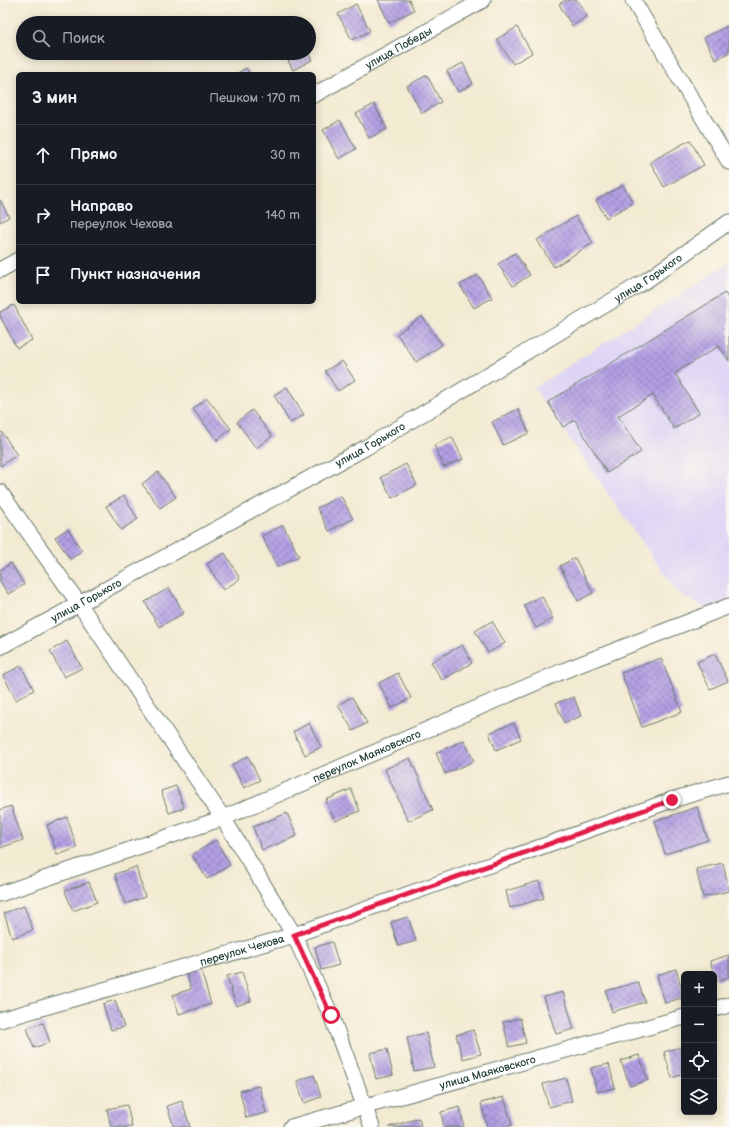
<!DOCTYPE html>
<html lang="ru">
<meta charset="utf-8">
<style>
body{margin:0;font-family:"Balsamiq Sans",sans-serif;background:#20242c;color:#f1f3f6}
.controls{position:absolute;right:12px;bottom:12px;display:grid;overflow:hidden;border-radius:6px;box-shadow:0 2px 10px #0003}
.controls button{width:36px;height:36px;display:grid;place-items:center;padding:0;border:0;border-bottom:1px solid #363941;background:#171b24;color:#f1f3f6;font:20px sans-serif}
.stop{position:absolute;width:12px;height:12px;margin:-9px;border:3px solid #e11d48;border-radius:50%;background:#fff}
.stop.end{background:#e11d48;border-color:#fff;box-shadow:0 1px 4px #0008}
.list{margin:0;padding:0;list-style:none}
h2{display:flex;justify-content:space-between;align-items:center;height:52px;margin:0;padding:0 16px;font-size:17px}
h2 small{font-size:13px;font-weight:400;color:#9ea1a6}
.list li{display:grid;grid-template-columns:26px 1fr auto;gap:12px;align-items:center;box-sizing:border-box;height:60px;padding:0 16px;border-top:1px solid #363941}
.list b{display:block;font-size:15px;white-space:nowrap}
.list p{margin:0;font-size:13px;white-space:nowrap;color:#9ea1a6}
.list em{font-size:13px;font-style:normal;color:#9ea1a6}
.icon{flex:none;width:22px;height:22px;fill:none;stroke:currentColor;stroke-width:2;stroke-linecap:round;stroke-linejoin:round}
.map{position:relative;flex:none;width:729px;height:1127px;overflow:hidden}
.search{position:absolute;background:#171b24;box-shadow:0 2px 10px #0003;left:16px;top:16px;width:300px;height:44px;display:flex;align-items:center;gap:10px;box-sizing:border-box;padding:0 14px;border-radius:22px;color:#9ea1a6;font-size:15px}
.panel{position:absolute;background:#171b24;box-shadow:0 2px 10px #0003;left:16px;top:72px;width:300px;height:232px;border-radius:6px}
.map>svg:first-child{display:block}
.built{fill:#ded5f5}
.building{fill:url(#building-cross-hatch)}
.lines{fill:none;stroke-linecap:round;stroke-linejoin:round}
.minor-casing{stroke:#697a6b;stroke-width:17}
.minor{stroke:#fff;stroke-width:15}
.route{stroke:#e11d48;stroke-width:5}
.labels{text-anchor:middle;stroke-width:4;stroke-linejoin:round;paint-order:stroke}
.street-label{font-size:11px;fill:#1f3d34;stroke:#fbf7ec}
</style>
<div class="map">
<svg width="729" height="1127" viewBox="0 0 729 1127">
<defs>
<pattern id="building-cross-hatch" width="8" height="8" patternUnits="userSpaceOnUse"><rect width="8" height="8" fill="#b39fe4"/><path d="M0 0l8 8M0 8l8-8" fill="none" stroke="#9183ba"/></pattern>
</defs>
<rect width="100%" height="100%" fill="#fbf7ec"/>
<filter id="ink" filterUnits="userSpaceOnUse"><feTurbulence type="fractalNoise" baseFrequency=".025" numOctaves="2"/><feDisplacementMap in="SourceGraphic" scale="8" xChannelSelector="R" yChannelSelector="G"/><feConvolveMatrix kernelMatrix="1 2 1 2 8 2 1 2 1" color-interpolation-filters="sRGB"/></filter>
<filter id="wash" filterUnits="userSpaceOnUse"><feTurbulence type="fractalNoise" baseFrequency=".012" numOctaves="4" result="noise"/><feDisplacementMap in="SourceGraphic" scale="16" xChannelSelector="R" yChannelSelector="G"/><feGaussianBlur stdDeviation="0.9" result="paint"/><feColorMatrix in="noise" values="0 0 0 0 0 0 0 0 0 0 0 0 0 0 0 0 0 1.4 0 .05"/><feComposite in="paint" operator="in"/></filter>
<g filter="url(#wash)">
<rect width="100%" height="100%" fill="#f3ead2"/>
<path class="built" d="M 729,263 L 729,599 L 708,610 L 678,593 L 534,388 Z"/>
<g id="blocks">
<path class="building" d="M 378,0 L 409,0 L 414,10 L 389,23 Z
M 566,0 L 577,0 L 587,16 L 572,26 L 559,4 Z
M 356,4 L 370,31 L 352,40 L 338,14 Z
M 729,25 L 729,52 L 716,60 L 704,38 Z
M 517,27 L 532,53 L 513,64 L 497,39 Z
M 284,53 L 308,53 L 312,60 L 293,70 Z
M 463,63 L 473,84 L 458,92 L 447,71 Z
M 246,68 L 250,74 L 236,74 Z
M 427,75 L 441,102 L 422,113 L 407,86 Z
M 374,104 L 387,129 L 369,138 L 356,114 Z
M 340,120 L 356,149 L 339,159 L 323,130 Z
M 690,140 L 704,165 L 664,187 L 650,162 Z
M 623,185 L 633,203 L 606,218 L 596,200 Z
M 0,200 L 9,217 L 0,222 Z
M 576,216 L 593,243 L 554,267 L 537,240 Z
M 515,253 L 530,275 L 513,286 L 498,264 Z
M 478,275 L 492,298 L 474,308 L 460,285 Z
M 725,293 L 729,300 L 729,361 L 719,346 L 675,373 L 699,413 L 674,429 L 653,395 L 618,416 L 641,452 L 607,473 L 575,420 L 563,427 L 548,402 Z
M 14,305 L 32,340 L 17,348 L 0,316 L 0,312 Z
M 422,316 L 442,345 L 416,362 L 397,334 Z
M 342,361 L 355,380 L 338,391 L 325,371 Z
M 287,387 L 304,415 L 290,423 L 274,395 Z
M 207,398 L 231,429 L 217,440 L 193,409 Z
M 518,409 L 529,433 L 503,445 L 492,422 Z
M 252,410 L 272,436 L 256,448 L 237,422 Z
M 2,432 L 17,455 L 0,466 L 0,433 Z
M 452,437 L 463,459 L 444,467 L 434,445 Z
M 406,464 L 417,485 L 392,498 L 381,477 Z
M 158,472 L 176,497 L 160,508 L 142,484 Z
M 124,496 L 138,519 L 121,530 L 106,506 Z
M 341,496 L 353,519 L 329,531 L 317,508 Z
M 283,525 L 299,556 L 277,567 L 262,536 Z
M 68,529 L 82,551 L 70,559 L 55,537 Z
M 225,553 L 240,579 L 223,590 L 207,564 Z
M 575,558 L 593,593 L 578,601 L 560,566 Z
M 11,563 L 24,585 L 8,594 L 0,581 L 0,570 Z
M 169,588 L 184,613 L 159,627 L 145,602 Z
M 542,596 L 553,619 L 536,628 L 524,605 Z
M 492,621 L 505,643 L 488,653 L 475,631 Z
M 67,641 L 82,668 L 64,677 L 50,651 Z
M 462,645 L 472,663 L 442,680 L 431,662 Z
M 715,654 L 728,681 L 710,689 L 697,662 Z
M 661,658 L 682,712 L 642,727 L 621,673 Z
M 21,666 L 34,690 L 16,700 L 3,675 Z
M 398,673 L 411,698 L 392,708 L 379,683 Z
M 352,697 L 367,723 L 353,731 L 338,705 Z
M 574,697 L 581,716 L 564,723 L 556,703 Z
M 309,723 L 321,747 L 305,755 L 293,732 Z
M 514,723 L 521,739 L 496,750 L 489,733 Z
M 464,740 L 474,761 L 445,774 L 436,753 Z
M 248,756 L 260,780 L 244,788 L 232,765 Z
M 410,758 L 433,810 L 408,821 L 385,769 Z
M 176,786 L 184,808 L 169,813 L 161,791 Z
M 351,789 L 360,811 L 335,821 L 326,800 Z
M 11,806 L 23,840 L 0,848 L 0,810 Z
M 697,807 L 708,840 L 665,854 L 655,821 Z
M 287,813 L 297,836 L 262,850 L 253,827 Z
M 67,817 L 77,848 L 57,855 L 47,825 Z
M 216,840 L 230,865 L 207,879 L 192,855 Z
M 723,863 L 729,891 L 703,897 L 696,869 Z
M 136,867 L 145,897 L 125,904 L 115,874 Z
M 539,881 L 544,898 L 510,908 L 506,891 Z
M 89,882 L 97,902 L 73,911 L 65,891 Z
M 24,906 L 33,930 L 12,938 L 4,913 Z
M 408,917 L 416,941 L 398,946 L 391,922 Z
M 332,942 L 339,965 L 321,970 L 315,947 Z
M 729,955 L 729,977 L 717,981 L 710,961 Z
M 200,967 L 211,1004 L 179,1014 L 173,995 L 191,989 L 186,971 Z
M 676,969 L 684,997 L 665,1003 L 657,975 Z
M 242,972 L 251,1001 L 236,1006 L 227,976 Z
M 638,982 L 645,1002 L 612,1012 L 606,991 Z
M 563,992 L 574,1029 L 556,1034 L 544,997 Z
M 115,1000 L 124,1027 L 111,1030 L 103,1004 Z
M 520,1018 L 526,1043 L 509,1047 L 503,1022 Z
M 43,1023 L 50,1042 L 34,1048 L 27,1028 Z
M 473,1030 L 481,1054 L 463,1059 L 456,1035 Z
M 426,1033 L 434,1067 L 414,1071 L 407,1037 Z
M 684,1046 L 684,1074 L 672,1078 L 664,1052 Z
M 387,1049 L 393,1075 L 376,1079 L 370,1053 Z
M 639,1055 L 648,1080 L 630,1086 L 621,1061 Z
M 609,1064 L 615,1088 L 597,1092 L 591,1068 Z
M 314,1075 L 321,1097 L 304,1103 L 297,1081 Z
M 566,1078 L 572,1101 L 549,1107 L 543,1084 Z
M 259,1086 L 266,1113 L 246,1118 L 240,1091 Z
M 504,1097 L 512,1125 L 503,1127 L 487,1127 L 481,1103 Z
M 182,1101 L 190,1127 L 174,1127 L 167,1106 Z
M 127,1105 L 132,1127 L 111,1127 L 107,1109 Z
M 460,1107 L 464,1127 L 444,1127 L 441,1112 Z
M 419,1118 L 421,1127 L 389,1127 Z"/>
</g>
</g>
<g filter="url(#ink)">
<use href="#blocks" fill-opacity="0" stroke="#697a6b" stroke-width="1"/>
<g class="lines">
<g class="minor-casing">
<g id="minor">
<path d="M 633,0 L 729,162"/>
<path id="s1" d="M 314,95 L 483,0"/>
<path d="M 0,270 L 18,260"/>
<path d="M 0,492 L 80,605 L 223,818 L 294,935 L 331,1015 L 372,1127"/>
<path id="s2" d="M 0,647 L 365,448 L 647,280 L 729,222"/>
<path id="s3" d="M 0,894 L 223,818 L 563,671 L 729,606"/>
<path d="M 714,1009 L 729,1005"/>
<path id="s4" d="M 0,1020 L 294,935 L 672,800 L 729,783"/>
<path id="s5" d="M 291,1127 L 684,1017"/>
</g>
</g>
<use href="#minor" class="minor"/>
</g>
</g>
<g class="lines" filter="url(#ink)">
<path class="route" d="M 331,1015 L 294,935 L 672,800"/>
</g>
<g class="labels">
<g class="street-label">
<text dy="4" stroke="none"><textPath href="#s1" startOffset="97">улица Победы</textPath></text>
<text dy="4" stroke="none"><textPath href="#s2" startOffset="746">улица Горького</textPath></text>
<text dy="4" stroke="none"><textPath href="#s2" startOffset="422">улица Горького</textPath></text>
<text dy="4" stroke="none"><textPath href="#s2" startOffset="98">улица Горького</textPath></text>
<text dy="4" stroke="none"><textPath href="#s3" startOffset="392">переулок Маяковского</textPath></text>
<text dy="4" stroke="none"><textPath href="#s4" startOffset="252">переулок Чехова</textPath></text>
<text dy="4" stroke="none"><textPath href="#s5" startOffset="204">улица Маяковского</textPath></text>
</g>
</g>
</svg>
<div class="controls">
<button>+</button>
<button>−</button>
<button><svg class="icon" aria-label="locate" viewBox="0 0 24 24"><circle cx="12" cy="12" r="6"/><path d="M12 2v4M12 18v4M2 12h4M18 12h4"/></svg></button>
<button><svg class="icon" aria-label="layers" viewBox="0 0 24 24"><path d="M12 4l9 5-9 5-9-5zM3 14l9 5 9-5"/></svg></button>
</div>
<div class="stop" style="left:331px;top:1015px"></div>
<div class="stop end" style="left:672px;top:800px"></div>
<div class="search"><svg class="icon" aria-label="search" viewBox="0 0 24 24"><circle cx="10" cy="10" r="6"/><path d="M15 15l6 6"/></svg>Поиск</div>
<section class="panel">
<h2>3 мин<small>Пешком · 170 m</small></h2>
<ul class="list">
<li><svg class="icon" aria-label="ahead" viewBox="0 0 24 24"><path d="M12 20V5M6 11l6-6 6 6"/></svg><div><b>Прямо</b></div><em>30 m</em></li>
<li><svg class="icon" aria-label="right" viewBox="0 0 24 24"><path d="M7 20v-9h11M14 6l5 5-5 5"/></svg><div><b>Направо</b><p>переулок Чехова</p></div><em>140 m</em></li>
<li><svg class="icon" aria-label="arrive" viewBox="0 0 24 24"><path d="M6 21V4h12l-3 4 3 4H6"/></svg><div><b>Пункт назначения</b></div></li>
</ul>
</section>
</div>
